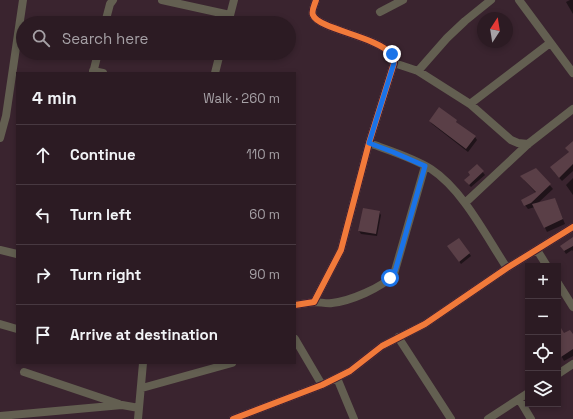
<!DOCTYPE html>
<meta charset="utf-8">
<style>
body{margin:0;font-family:"Space Grotesk",sans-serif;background:#34242b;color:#f1f3f6}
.controls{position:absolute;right:12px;bottom:12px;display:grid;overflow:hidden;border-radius:0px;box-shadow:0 2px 6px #0003}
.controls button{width:36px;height:36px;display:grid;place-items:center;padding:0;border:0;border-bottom:1px solid #483941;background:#2c1b23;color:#f1f3f6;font:20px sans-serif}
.compass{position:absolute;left:477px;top:12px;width:36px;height:36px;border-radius:50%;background:#2c1b23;box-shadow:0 2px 6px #0003;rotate:12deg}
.stop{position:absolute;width:12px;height:12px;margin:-9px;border:3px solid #1a73e8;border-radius:50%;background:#fff}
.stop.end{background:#1a73e8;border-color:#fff;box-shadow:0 1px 4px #0008}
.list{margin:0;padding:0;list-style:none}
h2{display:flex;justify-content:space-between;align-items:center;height:52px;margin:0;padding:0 16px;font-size:17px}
h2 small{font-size:13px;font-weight:400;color:#a6a1a6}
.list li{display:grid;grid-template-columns:26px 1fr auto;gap:12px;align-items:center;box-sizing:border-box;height:60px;padding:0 16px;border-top:1px solid #483941}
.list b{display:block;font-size:15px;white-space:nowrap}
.list em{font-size:13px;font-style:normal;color:#a6a1a6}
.icon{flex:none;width:22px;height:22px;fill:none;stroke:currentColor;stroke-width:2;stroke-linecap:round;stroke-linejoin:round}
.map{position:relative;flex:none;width:573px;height:419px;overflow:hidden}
.search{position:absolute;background:#2c1b23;box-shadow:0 2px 6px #0003;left:16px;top:16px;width:280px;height:44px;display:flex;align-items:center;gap:10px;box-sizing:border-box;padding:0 14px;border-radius:22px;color:#a6a1a6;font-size:15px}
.panel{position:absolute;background:#2c1b23;box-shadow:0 2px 6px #0003;left:16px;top:72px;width:280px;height:292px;border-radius:0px}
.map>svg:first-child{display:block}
.shadow{fill:#0007}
.building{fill:#5a3f47}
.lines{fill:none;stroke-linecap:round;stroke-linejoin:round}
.street{stroke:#635f51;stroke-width:8}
.cycleway-casing{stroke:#421c2f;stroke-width:8}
.cycleway{stroke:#f17a3a;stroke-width:6}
.route{stroke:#1a73e8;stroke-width:5}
</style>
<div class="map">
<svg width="573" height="419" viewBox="0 0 573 419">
<rect width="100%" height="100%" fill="#3a242f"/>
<path class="shadow" d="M 570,0 L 573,0 L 573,14 L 566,2 Z
M 439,109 L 475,137 L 477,140 L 468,152 L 432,124 L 430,121 Z
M 573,146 L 573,171 L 562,181 L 554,172 L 570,153 L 566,148 Z
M 477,165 L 485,175 L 471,187 L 467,183 Z
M 536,169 L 553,189 L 538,203 L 555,199 L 565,224 L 547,232 L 535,207 L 528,209 L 525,205 L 536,193 L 524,180 Z
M 573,178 L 573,195 L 566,185 Z
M 379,212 L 381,215 L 377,236 L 361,234 L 359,231 Z
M 459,239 L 471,256 L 461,264 L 450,249 Z
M 573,241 L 573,251 L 572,250 L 566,254 L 561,246 Z
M 558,332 L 564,335 L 573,336 L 573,356 L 564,361 L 558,349 Z"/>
<path class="building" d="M 439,107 L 457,120 L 456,122 L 476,136 L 466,149 L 429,121 Z
M 573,141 L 573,164 L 559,178 L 550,167 L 569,152 L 565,148 Z
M 477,164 L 484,171 L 469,185 L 464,180 L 470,175 L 468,172 Z
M 536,168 L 551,184 L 531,203 L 524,206 L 521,200 L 536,192 L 520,176 Z
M 555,198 L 563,219 L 544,228 L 532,204 Z
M 363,208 L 380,211 L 376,234 L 358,231 Z
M 573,237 L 573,246 L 564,251 L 560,246 Z
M 459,238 L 470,253 L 459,262 L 447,246 Z
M 558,323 L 564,333 L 570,330 L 573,334 L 573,349 L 561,357 L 558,351 Z"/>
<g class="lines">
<path class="street" d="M 162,0 L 230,15
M 519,0 L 573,73
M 380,12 L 403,0
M 105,23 L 110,4 L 113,0
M 228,23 L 234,0
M 394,63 L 418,71 L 470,104 L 511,140 L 518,143 L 528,144
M 93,71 L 103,73
M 418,71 L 447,38 L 465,21 L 491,0
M 93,73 L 98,53
M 215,73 L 220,53
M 470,104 L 550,43
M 0,138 L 6,116 L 23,0
M 369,143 C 388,150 414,158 431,169 C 463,190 486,236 507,268
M 465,203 L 528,144 L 573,109
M 0,250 L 17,254
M 537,250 L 547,266
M 558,283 L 573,307
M 314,302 C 320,302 327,304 332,303 C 350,301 382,288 394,274 L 425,166
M 295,305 L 314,302 L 341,250 L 369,143 L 394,63 C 394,60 393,56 391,54 C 378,37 318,29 313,15 C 311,11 315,4 316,0
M 0,324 L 17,329
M 398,337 L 451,419
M 295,339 L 322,385
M 24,372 L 119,404
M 558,374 L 573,364
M 337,378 L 354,419
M 142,388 L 232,363
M 519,399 L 531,419
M 0,416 L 122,405 L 139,408
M 138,419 L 143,363
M 233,419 L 322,385 L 350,371 L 382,346 L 425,324 L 507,268 L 573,227
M 488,419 L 528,393"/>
<g class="cycleway-casing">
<path id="cycleway" d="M 295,305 L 314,302 L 341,250 L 369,143 L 394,63 C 394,60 393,56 391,54 C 378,37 318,29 313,15 C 311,11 315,4 316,0
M 233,419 L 322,385 L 350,371 L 382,346 L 425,324 L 507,268 L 573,227"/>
</g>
<use href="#cycleway" class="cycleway"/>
</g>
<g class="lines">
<path class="route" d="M 390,278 L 394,274 L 396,268 L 425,166 L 393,152 L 369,143 L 394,63 L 392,54"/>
</g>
</svg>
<div class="controls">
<button>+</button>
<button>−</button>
<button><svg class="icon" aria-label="locate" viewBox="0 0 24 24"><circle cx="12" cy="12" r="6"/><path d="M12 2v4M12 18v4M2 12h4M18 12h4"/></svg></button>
<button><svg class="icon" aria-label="layers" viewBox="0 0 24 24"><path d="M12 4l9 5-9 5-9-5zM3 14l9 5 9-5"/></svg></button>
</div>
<svg class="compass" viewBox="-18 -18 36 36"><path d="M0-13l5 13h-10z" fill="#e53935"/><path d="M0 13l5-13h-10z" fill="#a6a1a6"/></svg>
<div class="stop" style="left:390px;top:278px"></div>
<div class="stop end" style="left:392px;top:54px"></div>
<div class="search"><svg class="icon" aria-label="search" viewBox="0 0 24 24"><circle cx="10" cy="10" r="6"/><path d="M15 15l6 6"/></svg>Search here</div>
<section class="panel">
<h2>4 min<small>Walk · 260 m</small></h2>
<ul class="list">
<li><svg class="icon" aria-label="ahead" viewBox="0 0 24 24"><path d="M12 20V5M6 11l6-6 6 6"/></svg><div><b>Continue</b></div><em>110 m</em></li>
<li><svg class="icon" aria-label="left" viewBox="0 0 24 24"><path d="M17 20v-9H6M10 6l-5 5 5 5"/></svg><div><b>Turn left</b></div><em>60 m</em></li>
<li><svg class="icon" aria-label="right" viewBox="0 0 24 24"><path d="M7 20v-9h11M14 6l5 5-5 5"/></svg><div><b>Turn right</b></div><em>90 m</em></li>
<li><svg class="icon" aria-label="arrive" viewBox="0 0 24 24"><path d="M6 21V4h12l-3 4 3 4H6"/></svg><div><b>Arrive at destination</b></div></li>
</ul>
</section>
</div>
